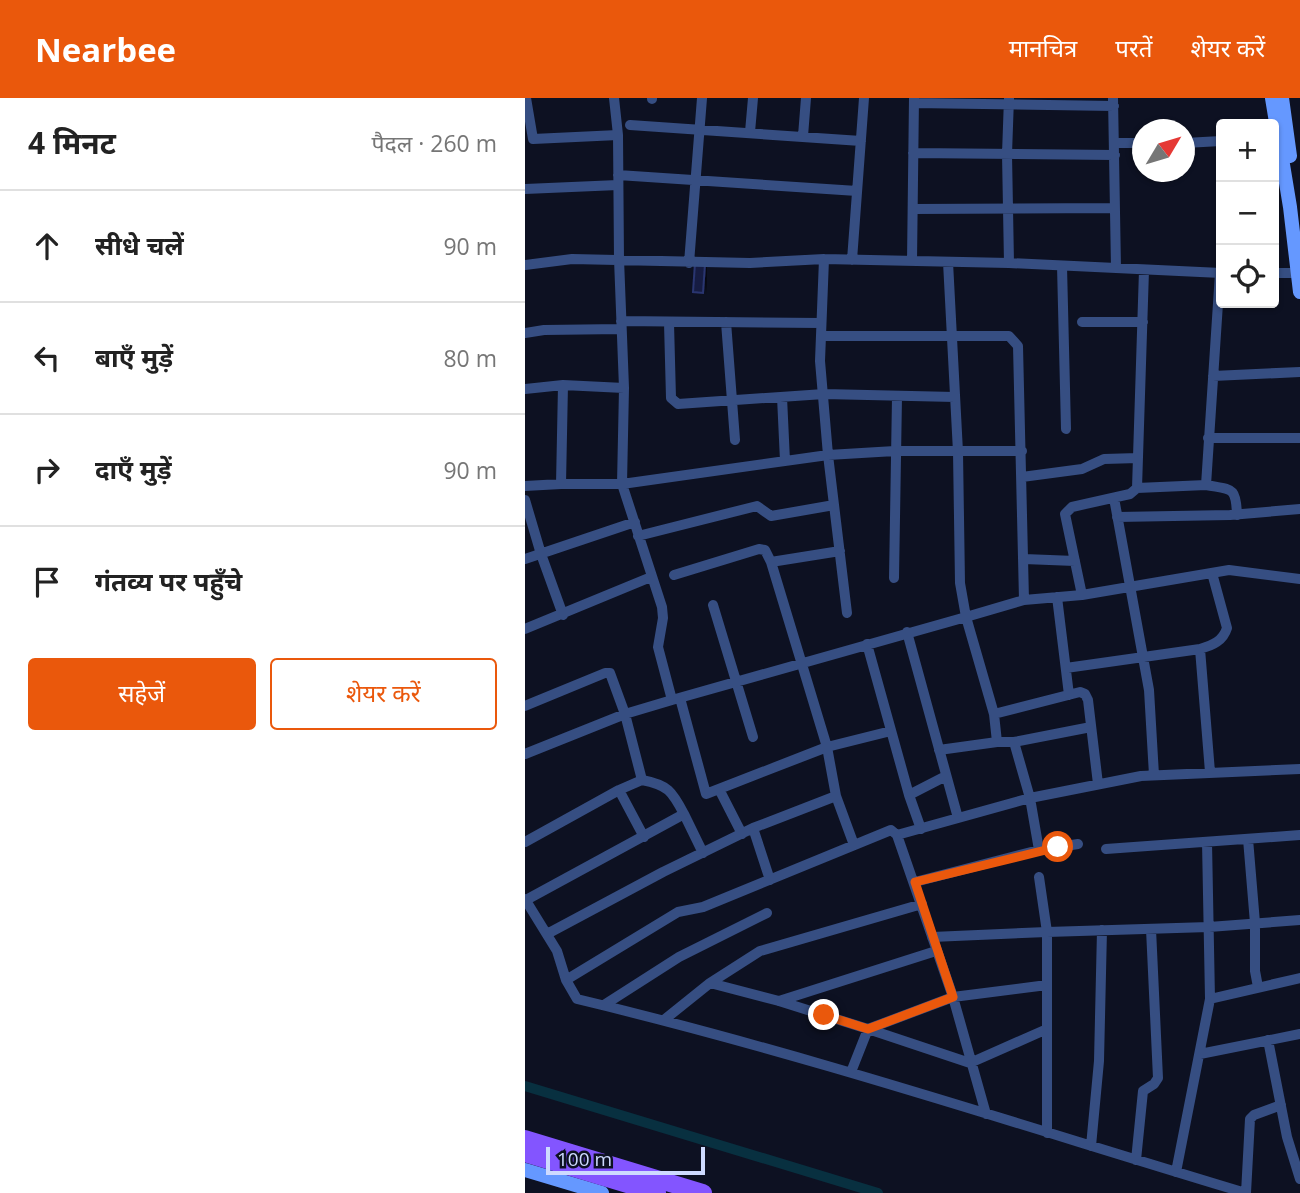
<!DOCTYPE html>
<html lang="hi">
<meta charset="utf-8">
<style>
body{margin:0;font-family:"Open Sans","Noto Sans Devanagari",sans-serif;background:#f6f6f6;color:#222}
.controls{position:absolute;right:21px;top:21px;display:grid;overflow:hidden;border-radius:7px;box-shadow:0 2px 5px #0004}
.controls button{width:63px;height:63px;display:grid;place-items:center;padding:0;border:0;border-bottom:2px solid #e0e0e0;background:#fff;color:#222;font:35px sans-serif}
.compass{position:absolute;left:607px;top:21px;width:63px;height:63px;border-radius:50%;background:#fff;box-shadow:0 2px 5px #0004;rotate:52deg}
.scale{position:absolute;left:21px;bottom:18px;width:159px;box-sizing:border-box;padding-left:7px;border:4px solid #cedaff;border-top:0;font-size:19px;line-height:24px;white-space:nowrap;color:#cedaff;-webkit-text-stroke:5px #0d1122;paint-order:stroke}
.stop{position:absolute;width:21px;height:21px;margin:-16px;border:5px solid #ea580c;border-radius:50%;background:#fff}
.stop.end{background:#ea580c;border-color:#fff;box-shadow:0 2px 7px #0008}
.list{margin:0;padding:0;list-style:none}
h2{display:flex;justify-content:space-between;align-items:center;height:91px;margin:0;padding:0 28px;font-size:30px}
h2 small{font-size:23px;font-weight:400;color:#767676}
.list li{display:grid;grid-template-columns:46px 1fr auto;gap:21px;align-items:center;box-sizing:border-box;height:112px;padding:0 28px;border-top:2px solid #e0e0e0}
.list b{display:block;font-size:26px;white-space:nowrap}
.list em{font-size:23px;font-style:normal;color:#767676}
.actions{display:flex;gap:14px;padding:21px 28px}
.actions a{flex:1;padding:16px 0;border:2px solid #ea580c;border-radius:7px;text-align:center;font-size:24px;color:#ea580c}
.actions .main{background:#ea580c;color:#fff}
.icon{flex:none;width:38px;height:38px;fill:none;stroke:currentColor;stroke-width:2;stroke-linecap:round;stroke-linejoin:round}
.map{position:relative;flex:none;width:775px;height:1095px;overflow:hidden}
header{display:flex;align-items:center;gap:42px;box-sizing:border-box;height:98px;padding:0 35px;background:#ea580c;color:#fff}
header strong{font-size:33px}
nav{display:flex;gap:38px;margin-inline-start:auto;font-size:24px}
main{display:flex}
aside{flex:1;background:#fff}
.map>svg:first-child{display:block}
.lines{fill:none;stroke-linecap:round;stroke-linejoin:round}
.canal{stroke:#083040;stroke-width:10}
.building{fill:#181f43;stroke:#293570;stroke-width:2;filter:url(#shadow)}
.street{stroke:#364e82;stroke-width:10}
.secondary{stroke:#6598ff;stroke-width:14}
.primary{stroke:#8355ff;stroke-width:18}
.route{stroke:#ea580c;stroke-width:9}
</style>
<header>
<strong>Nearbee</strong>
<nav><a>मानचित्र</a><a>परतें</a><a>शेयर करें</a></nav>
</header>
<main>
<aside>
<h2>4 मिनट<small>पैदल · 260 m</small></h2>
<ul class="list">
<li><svg class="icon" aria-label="ahead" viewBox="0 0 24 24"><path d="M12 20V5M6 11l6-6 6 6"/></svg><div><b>सीधे चलें</b></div><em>90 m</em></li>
<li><svg class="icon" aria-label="left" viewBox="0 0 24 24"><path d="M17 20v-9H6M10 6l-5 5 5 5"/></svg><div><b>बाएँ मुड़ें</b></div><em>80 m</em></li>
<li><svg class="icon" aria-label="right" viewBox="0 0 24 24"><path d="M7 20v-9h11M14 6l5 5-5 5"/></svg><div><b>दाएँ मुड़ें</b></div><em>90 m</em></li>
<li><svg class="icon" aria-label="arrive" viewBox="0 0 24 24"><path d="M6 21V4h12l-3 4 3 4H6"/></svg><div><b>गंतव्य पर पहुँचे</b></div></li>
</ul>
<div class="actions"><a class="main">सहेजें</a><a>शेयर करें</a></div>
</aside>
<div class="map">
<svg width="775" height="1095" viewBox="0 0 775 1095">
<defs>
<filter id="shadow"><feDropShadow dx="4.5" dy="-4.5" stdDeviation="3.5" flood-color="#0009"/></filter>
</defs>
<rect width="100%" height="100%" fill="#0d1122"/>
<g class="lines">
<path class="canal" d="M 0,988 L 353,1095"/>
</g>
<path class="building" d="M 170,165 L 180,166 L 178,195 L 168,194 Z"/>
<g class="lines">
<path class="street" d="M 1,0 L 8,41 L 93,37
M 89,0 L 93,37 L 94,161 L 99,290 L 97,386 L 303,357 L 295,263 L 299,161
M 127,0 L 127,1
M 588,0 L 591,170
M 389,5 L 589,8
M 105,27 L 336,43
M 225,34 L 228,0
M 278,38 L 281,0
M 590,45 L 618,45
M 660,45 L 696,43
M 388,55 L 590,57
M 93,77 L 332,93
M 0,91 L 93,87
M 388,111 L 590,110
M 327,162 L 339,0
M 387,163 L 389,0
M 164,165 L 177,0
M 484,165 L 482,56 L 484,0
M 0,167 L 47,161 L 225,165 L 299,161 L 484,165 L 696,175
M 537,168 L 541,331
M 619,172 L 612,390 L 681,387 L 695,175
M 749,175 L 773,175
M 96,223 L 296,225
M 201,224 L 210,342
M 557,224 L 618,224
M 144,225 L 146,300 L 153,306 L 299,296 L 430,299
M 0,235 L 19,232 L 96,231
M 296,238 L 484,238 L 493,248 L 499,502
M 688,278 L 775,274
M 38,287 L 99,290
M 0,291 L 38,287 L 36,386
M 257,299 L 260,363
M 683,340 L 775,340
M 497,379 L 557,371 L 579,361 L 613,360
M 681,387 C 707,392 711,388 712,417
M 0,388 L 36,386 L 97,386 L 137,509 L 138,520 L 133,549 L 147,602 L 441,519 L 435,485 L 433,354 L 423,164
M 589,400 L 624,592 L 629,677
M 0,402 L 16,456 L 38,517
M 592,419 L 705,417 L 775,411
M 113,438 L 232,408 L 246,418 L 309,407
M 0,461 L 110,424
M 499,461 L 550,463
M 246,464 L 315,453
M 149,477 L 234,451 L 240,452 L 246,464 L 302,649 L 311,698 L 228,730 L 245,782
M 369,480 L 372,299
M 557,497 L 540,416 L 547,409 L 605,396 L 612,390
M 532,499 L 544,597
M 188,507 L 228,639
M 322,515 L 303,357 L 370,353 L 497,353
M 0,531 L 126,479
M 382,534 L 433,720
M 342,546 L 384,697 L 396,731
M 675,551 L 685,674
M 541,570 L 675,551 C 688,547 698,543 702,530 L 687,475
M 155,600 L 181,696 L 302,649 L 366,633
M 0,608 L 80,575 L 85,575 L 100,616 L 117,682 L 94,692 L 0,744
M 469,616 L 555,594 L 560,596 L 563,602 L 573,686
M 489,644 L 566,629
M 414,652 L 472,644
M 0,656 L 100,616 L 147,602
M 117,682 C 143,687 147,693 159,716
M 194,691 L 217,736
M 94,692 L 119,739
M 384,697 L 421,678
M 311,698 L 329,747
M 372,737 L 505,700 L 616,678 L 775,671
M 723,741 L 730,825 L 730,873 L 733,889
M 581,751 L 775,737
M 514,752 L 553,746
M 514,779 L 522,834 L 684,829 L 775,822
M 390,784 L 514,752 L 505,700 L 489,644 L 472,644 L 469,616 L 441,519 L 499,502 L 557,497 L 704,472 L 775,481
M 0,801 L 32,853 L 41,882 L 52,901 C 278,955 498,1028 721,1095
M 1,802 L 159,716 L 178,755
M 22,836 L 138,774 L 228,730
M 41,882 L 153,814 L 178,809 L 366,732 L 372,737 L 428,899 L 461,1016
M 185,885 L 254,903 L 343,931 L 428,899 L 522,887
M 685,901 L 775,880
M 254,903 L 411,853
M 79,907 L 154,859 L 242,815
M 139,922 L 185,885 L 235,853 L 397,806
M 743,942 L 762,1039 L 775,1081
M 675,956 L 775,936
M 326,974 L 343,931 L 445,965 L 522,931 L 522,834 L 407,839
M 522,1035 L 522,931
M 566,1048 L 574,963 L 577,832
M 611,1062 L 618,993 L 629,986 L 633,980 L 626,831
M 651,1074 L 685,901 L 682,744
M 721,1095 L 725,1021 L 729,1017 L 756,1007"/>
<path class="secondary" d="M 747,0 L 765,109 L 775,194
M 757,0 L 765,58
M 0,1072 L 77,1095"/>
<path class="primary" d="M 0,1041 L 178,1095
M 0,1055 L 132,1095"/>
</g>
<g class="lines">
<path class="route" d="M 299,917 L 343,931 L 428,899 L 390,784 L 533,749"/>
</g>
</svg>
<div class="controls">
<button>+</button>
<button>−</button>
<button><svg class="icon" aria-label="locate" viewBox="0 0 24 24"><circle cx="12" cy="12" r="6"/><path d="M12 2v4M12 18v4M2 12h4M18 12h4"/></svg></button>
</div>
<svg class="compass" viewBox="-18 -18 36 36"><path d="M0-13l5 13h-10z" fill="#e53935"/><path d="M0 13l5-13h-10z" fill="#767676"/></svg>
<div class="scale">100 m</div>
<div class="stop" style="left:533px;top:749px"></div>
<div class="stop end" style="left:299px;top:917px"></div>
</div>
</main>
